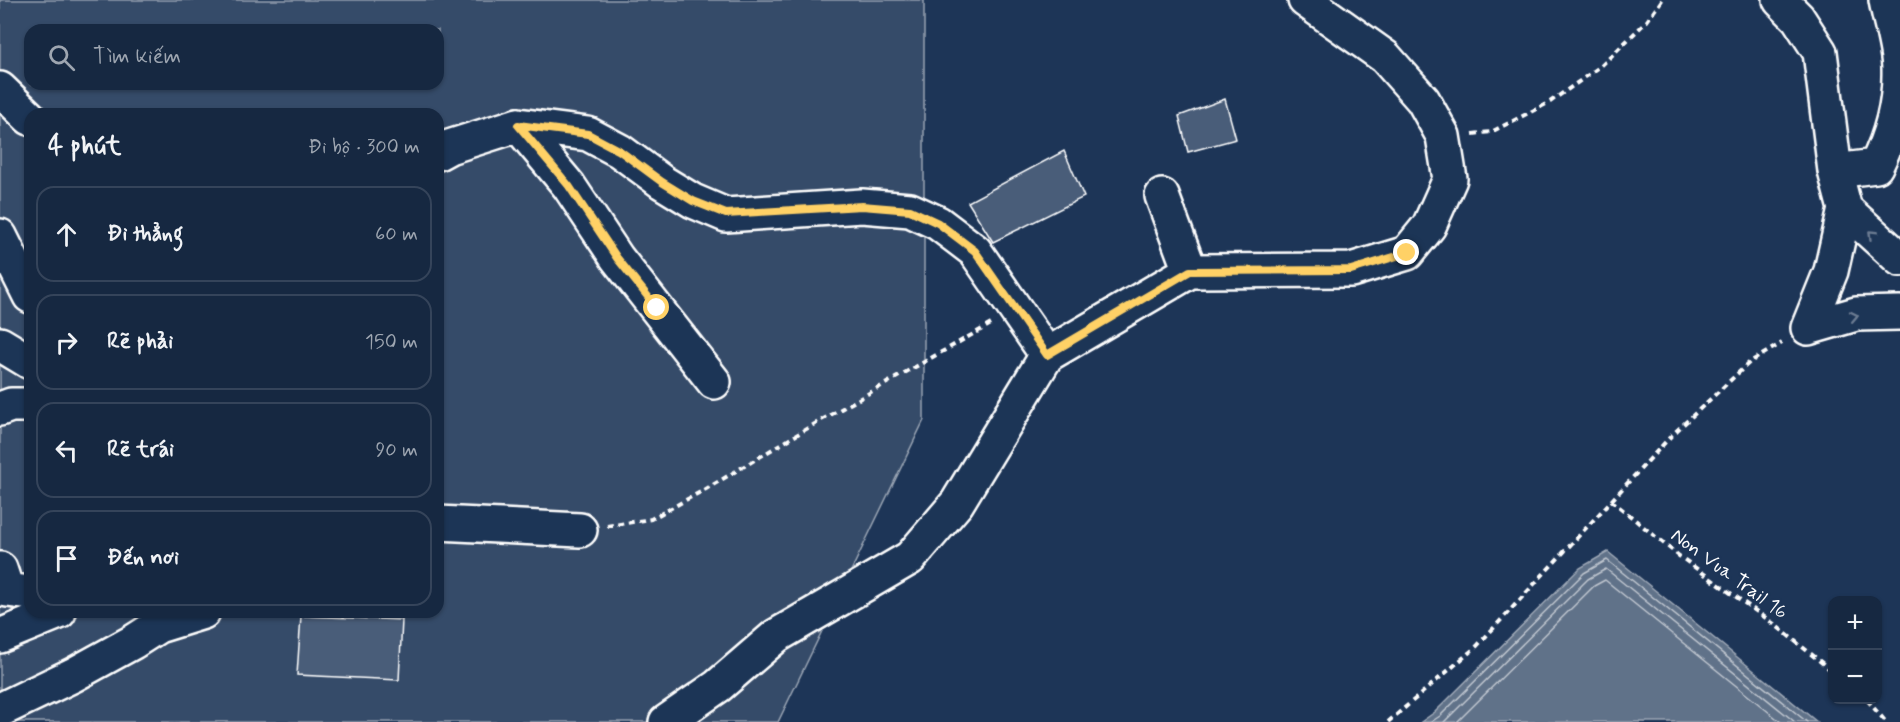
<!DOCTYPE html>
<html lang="vi">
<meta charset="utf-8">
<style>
body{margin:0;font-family:Mynerve,sans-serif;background:#23344c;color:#f1f3f6}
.controls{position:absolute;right:18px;bottom:18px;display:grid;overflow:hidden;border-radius:12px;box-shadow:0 2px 4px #0004}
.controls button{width:54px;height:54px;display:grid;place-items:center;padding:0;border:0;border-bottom:2px solid #35445a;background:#162841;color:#f1f3f6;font:30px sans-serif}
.stop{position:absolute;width:18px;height:18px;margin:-14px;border:4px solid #ffd166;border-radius:50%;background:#fff}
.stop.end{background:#ffd166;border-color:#fff;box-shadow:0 2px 6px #0008}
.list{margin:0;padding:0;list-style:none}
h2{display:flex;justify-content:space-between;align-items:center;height:78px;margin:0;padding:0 24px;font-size:26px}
h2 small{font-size:20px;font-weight:400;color:#9ea6b1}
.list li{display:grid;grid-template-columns:39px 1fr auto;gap:18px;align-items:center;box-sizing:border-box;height:96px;margin:0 12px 12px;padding:0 12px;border:2px solid #35445a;border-radius:18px}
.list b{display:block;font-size:22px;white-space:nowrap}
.list em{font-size:20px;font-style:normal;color:#9ea6b1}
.icon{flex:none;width:33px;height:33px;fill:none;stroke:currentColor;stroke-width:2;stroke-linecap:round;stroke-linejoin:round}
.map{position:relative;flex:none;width:1900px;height:722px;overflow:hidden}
.search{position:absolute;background:#162841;box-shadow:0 2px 4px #0004;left:24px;top:24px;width:420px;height:66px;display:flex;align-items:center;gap:15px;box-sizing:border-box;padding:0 21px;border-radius:18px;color:#9ea6b1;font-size:22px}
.panel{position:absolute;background:#162841;box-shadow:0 2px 4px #0004;left:24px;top:108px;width:420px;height:510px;border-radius:18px}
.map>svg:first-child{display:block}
.green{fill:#364b69;stroke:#9aa5b4;stroke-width:1.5;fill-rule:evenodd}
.water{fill:#617289;stroke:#a0aab8;stroke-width:1.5}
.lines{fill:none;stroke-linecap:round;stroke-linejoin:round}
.shore{stroke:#c0c7d0;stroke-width:1.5}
.building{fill:#4a5d79;stroke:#fff;stroke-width:1.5}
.minor-casing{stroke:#fff;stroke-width:38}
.path{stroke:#fff;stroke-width:4;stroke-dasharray:6 4.5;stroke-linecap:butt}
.minor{stroke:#1d3557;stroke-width:33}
.oneway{stroke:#6c7c92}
.route{stroke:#ffd166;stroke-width:8}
.labels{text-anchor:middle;stroke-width:4.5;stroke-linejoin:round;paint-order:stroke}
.street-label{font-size:20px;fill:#fff;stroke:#1d3557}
</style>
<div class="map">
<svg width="1900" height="722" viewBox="0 0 1900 722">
<rect width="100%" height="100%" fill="#1d3557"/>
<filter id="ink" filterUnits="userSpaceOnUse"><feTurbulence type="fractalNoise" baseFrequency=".0167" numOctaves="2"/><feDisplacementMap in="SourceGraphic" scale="12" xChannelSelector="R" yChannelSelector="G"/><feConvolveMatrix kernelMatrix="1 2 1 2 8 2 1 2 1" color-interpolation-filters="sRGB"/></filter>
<g filter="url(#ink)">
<path class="green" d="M 0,0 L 924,0 L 924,420 L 778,722 L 0,722 ZM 30,30 L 438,30 L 438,84 L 30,84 ZM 30,114 L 438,114 L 438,612 L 30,612 Z"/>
<path class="water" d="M 1608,552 L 1817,722 L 1421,722 L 1435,712 L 1580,568 Z"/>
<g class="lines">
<path class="shore" d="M 1431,722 L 1440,716 L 1584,573 L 1607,560 L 1807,722
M 1444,722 L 1588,579 L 1606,569 L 1795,722
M 1457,722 L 1594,586 L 1605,580 L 1781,722"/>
</g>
<path class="building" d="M 1225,99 L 1236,139 L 1188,152 L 1179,116 Z
M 1064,151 L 1084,197 L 993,242 L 968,202 Z
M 301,616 L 402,620 L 399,680 L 297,675 Z"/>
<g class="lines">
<g class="minor-casing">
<path id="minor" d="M 1780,0 L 1798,18 L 1820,52 L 1835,171 L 1845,209 L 1831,271 L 1808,328
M 0,89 L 30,118
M 518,125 L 569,186 L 617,258 L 714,382
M 438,153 L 449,147 L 518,125 L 588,134 L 620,151 L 662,182 L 693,201 L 726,215 L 862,206 L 910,210 L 938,223 L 975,251 L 1047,355
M 1835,171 L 1876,166 C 1891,136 1900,102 1899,68 C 1898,46 1890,22 1886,0
M 1162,196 L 1190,271
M 1845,209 L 1900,259
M 0,236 L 30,296
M 1808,328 L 1856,314 L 1900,313
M 0,344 L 30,362
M 0,409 L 11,405 L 30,405
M 438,523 L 580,530
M 0,569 L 7,590 L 30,593
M 0,636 L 59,612
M 0,710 L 73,675 L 133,642 L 158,626 L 203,612
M 666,722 L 718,686 L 776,636 L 910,558 L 957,503 L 1047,355 L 1190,271 L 1351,270 L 1407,253 L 1429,226 L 1450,179 L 1443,136 L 1423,100 L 1385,57 L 1305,0"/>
</g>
<path class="path" d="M 1473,134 L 1491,132 L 1550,102 L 1601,66 L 1647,21 L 1662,0
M 1611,500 L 1679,556 L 1774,624 L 1832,671
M 607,526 L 651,519 L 706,489 L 818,422 L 991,324
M 1867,700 L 1886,722
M 1388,722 L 1477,646 L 1672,435 L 1750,362 L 1782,343"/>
<use href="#minor" class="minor"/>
</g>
<defs><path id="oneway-chevron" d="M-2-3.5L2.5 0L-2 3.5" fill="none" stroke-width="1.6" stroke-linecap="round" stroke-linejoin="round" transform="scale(1.5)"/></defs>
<g class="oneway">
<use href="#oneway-chevron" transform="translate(1872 234) rotate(-136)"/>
<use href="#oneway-chevron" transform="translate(1854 316) rotate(-12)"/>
</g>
</g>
<g class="lines" filter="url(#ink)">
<path class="route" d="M 657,308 L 617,258 L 569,186 L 518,125 L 588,134 L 620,151 L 662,182 L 693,201 L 726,214 L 862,206 L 910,210 L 938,223 L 975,251 L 1047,355 L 1190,271 L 1351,270 L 1407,253"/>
</g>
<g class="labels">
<g class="street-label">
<text transform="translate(1730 573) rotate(36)" y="7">Non Vua Trail 16</text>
</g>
</g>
</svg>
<div class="controls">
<button>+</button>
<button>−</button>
</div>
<div class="stop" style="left:657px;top:308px"></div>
<div class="stop end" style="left:1407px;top:253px"></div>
<div class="search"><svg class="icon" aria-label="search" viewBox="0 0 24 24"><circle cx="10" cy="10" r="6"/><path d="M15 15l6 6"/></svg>Tìm kiếm</div>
<section class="panel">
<h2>4 phút<small>Đi bộ · 300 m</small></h2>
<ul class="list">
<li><svg class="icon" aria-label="ahead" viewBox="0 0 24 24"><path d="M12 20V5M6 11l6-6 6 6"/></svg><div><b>Đi thẳng</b></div><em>60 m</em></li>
<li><svg class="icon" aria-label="right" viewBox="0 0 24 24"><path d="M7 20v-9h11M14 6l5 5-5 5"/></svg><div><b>Rẽ phải</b></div><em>150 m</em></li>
<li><svg class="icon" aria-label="left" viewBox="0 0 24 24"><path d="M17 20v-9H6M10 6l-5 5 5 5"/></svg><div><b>Rẽ trái</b></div><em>90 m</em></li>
<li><svg class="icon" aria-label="arrive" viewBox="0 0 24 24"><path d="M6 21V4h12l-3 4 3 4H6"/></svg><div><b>Đến nơi</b></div></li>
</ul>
</section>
</div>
